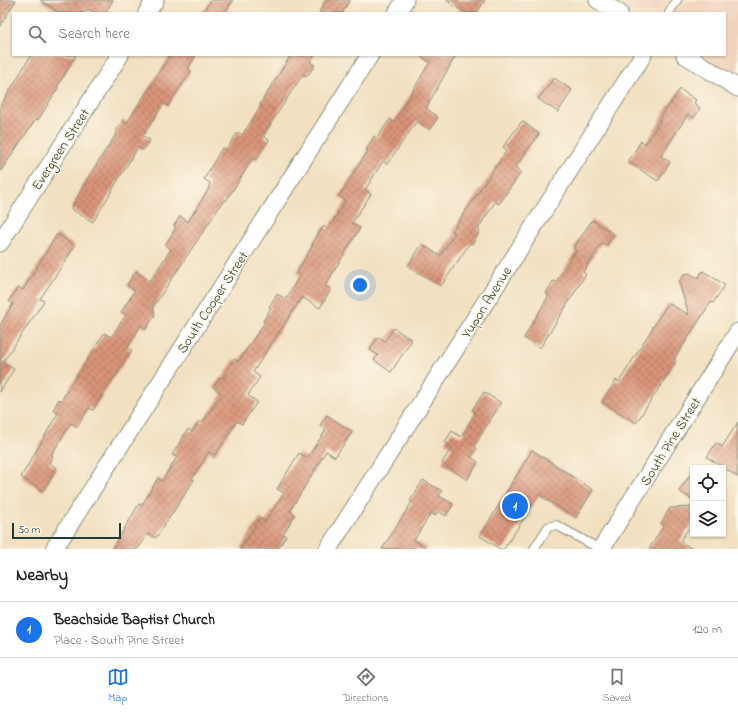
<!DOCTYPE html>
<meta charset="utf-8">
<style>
body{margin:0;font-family:"Indie Flower",sans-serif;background:#f6f6f6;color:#222}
.controls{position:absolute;right:12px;bottom:12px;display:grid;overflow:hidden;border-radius:0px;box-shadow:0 1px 3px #0004}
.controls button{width:36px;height:36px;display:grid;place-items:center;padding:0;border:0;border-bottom:1px solid #e0e0e0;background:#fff;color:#222;font:20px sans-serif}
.scale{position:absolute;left:12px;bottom:10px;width:109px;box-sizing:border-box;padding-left:4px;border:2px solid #1f3d34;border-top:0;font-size:11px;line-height:14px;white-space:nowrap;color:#1f3d34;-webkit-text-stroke:3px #fcf5e5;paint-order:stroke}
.you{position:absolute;left:360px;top:285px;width:14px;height:14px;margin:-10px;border:3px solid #fff;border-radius:50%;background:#1a73e8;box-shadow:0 0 0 6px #1a73e833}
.badge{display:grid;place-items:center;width:26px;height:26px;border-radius:50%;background:#1a73e8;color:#fff;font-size:13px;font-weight:700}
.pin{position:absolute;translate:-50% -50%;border:2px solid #fff;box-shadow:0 1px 4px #0006}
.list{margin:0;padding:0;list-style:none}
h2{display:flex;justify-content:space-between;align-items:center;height:52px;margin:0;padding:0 16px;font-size:17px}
h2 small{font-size:13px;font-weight:400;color:#767676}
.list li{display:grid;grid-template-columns:26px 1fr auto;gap:12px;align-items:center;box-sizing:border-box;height:56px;padding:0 16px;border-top:1px solid #e0e0e0}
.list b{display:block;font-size:15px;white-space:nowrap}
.list p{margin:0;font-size:13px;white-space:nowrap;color:#767676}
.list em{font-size:13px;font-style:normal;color:#767676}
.icon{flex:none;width:22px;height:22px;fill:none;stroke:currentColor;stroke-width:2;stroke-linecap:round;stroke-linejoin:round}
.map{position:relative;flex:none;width:738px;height:549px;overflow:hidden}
.search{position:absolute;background:#fff;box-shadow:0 1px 3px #0004;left:12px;right:12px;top:12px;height:44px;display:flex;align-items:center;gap:10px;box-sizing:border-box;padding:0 14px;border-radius:0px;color:#767676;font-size:15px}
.sheet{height:108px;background:#fff}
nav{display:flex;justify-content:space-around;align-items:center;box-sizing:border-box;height:56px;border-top:1px solid #e0e0e0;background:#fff;font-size:11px;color:#767676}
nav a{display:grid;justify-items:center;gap:2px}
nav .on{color:#1a73e8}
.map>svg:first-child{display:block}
.built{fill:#f2d4be}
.building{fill:url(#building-cross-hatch)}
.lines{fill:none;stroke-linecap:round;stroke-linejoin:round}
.service-casing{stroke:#888e7a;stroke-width:10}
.minor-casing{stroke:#888e7a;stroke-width:19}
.service{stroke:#fff;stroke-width:8}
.minor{stroke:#fff;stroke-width:17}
.labels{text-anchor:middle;stroke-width:3;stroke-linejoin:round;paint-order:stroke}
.street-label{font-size:14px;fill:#1f3d34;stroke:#fcf5e5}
</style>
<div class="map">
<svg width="738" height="549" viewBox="0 0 738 549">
<defs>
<pattern id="building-cross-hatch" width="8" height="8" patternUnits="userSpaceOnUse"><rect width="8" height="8" fill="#da9478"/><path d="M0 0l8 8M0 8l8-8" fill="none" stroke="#b07a63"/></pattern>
</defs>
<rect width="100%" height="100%" fill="#fcf5e5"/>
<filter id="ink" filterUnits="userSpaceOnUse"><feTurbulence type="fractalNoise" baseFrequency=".025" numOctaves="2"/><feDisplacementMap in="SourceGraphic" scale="8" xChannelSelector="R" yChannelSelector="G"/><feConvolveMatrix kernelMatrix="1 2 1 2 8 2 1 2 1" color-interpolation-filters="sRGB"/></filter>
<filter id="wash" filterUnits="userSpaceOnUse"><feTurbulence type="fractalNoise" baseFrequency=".012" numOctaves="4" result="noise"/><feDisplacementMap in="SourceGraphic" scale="16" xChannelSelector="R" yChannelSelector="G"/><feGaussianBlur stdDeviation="0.9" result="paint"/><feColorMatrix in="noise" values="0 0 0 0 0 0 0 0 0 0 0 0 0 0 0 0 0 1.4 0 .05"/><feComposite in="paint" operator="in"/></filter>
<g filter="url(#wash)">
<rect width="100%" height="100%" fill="#f2e0c1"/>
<path class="built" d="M 598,0 L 738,0 L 738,88 L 685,55 L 725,55 L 725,13 L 619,13 Z"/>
<g id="blocks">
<path class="building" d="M 0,0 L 16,0 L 0,26 Z
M 40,0 L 113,0 L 105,13 L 95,13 L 88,9 L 85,13 L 60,13 Z
M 211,0 L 233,0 L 225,13 L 202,13 Z
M 326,0 L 350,0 L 342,13 L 319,13 Z
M 446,0 L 485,0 L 477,13 L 465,13 Z
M 31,55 L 76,55 L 57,87 L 58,88 L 38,120 L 36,119 L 0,172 L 0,107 Z
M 170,55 L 196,55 L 188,68 L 191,71 L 168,106 L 164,103 L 143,136 L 150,140 L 143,150 L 138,147 L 93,222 L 71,209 L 85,182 L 117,133 L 115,132 L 123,120 L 127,123 Z
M 291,55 L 315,55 L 310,62 L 315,65 L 307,76 L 303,74 L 277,114 L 263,136 L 269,140 L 256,160 L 253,158 L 226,201 L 224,200 L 153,307 L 155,315 L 146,329 L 141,325 L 127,348 L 132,350 L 93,410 L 89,408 L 77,427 L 71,423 L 51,455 L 53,456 L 49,463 L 57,468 L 43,491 L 21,477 L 58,413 L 53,410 L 59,399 L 61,401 L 104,333 L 111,337 L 126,315 L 121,312 L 135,291 L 127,285 L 136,271 L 150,281 L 171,249 L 165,245 L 176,228 L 174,226 L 180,216 L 188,222 L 208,190 L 210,183 L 204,179 L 222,148 L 226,150 L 238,132 L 242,135 L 262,105 L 260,104 Z
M 419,55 L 456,55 L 426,108 L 438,117 L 430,130 L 417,121 L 387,164 L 383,161 L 365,190 L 371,194 L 352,223 L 360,228 L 325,286 L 331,289 L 320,308 L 302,297 L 253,372 L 260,377 L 248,395 L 257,402 L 242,424 L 237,421 L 215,455 L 209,452 L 192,479 L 194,480 L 156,538 L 148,534 L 138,549 L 112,549 L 139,504 L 142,505 L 158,478 L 162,481 L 177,457 L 172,455 L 188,429 L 192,432 L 199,421 L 202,423 L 222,394 L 213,387 L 221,377 L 223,378 L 234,359 L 238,362 L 265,322 L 263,321 L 271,308 L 269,307 L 277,294 L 286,299 L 300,275 L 296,273 L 313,245 L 312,244 L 324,226 L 328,229 L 346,201 L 339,196 L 368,151 L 366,150 L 374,136 L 377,138 L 390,119 L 394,122 L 430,62 Z
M 554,78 L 572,90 L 558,112 L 538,99 Z
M 680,89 L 696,100 L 694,103 L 700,108 L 694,118 L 688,114 L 661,156 L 670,162 L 658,181 L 628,162 L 641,141 L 645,144 L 660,121 L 659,120 Z
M 522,121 L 539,134 L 515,167 L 521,172 L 499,204 L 495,202 L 478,229 L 480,231 L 472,244 L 470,243 L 441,286 L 408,266 L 422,244 L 440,256 L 455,233 L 452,231 L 507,150 L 503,147 Z
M 592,220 L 614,234 L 606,246 L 602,243 L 583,272 L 586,274 L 540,348 L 524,338 L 549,295 L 546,293 L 553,281 L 556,282 L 576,251 L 573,249 Z
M 57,234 L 75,246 L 40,299 L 44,301 L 3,362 L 14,369 L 0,392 L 0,325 L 13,304 L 9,301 L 18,287 L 23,290 Z
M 703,271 L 725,285 L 713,303 L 711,302 L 674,359 L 676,361 L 661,385 L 636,423 L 602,402 L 616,380 L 619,382 L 668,303 L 689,315 L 679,282 L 684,274 L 689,273 L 698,278 Z
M 394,328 L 412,340 L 391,372 L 374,360 L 378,355 L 370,350 L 378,337 L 385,341 Z
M 484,392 L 501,403 L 474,446 L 477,448 L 471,457 L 478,462 L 467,480 L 442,463 L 452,447 L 445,442 L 452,431 L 461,437 L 475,413 L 472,410 Z
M 327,415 L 352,432 L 335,457 L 326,451 L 290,511 L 295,515 L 283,534 L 286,536 L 278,549 L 240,549 L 260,518 L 265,522 L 284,493 L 277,489 L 299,453 L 307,458 L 326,430 L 320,425 Z
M 738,422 L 738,477 L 707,457 L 716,443 L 722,447 Z
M 532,450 L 593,490 L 576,518 L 539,495 L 504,549 L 500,549 L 480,536 Z
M 693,471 L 693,500 L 679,491 Z
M 423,480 L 442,491 L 439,496 L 453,504 L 446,516 L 438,511 L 435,516 L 431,513 L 414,540 L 428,549 L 382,549 L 412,502 L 410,501 Z
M 693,507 L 693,522 L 680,541 L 692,549 L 649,549 L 664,525 L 661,523 L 670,508 Z"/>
</g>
</g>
<g filter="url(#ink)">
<use href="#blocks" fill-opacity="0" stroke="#888e7a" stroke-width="1"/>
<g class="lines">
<g class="service-casing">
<path id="service" d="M 669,13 L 677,0
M 534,549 L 548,527 L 556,525 L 600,549"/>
</g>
<g class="minor-casing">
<path id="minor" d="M 598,0 L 619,13
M 147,13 L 155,0
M 397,13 L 405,0
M 685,55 L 738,88
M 0,243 L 120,55
M 54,549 L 370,55
M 328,549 L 643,55
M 601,549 L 738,332"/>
</g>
<use href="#service" class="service"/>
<use href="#minor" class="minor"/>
</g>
</g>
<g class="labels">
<g class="street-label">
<text transform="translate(60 149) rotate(-57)" y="5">Evergreen Street</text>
<text transform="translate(212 302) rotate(-57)" y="5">South Cooper Street</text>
<text transform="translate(486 302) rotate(-58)" y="5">Yupon Avenue</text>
<text transform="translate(670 441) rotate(-58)" y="5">South Pine Street</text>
</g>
</g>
</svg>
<div class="controls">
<button><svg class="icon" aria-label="locate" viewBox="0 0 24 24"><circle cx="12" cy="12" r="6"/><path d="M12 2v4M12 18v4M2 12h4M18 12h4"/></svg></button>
<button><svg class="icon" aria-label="layers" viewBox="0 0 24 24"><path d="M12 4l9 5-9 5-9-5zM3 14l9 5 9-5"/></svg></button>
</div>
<div class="scale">50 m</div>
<div class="you"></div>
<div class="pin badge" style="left:515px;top:506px">1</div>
<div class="search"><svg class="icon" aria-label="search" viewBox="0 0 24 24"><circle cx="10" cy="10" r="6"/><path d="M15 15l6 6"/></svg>Search here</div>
</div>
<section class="sheet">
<h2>Nearby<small></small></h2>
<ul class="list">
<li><span class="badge">1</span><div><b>Beachside Baptist Church</b><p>Place · South Pine Street</p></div><em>120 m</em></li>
</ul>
</section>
<nav>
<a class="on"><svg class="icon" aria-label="map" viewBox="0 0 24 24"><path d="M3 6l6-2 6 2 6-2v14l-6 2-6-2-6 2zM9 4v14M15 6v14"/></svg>Map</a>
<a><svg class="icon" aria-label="directions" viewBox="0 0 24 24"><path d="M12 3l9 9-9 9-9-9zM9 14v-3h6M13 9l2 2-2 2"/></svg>Directions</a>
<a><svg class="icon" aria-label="saved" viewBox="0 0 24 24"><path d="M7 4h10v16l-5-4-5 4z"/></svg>Saved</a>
</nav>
